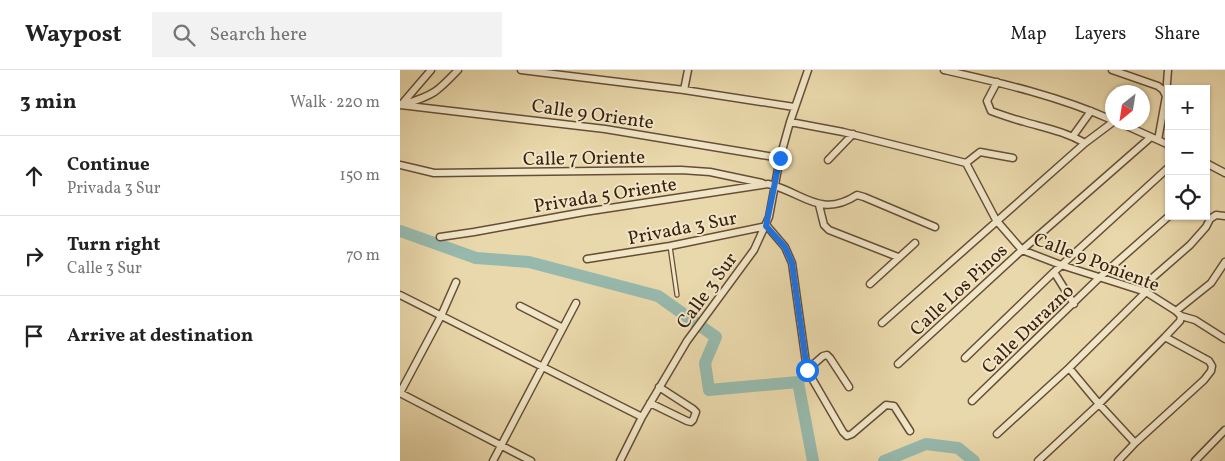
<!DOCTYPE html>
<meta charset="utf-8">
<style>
body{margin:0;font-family:Vollkorn,serif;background:#f2f2f2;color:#222}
.controls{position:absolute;right:15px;top:15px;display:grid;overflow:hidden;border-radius:0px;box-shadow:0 1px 4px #0004}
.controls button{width:45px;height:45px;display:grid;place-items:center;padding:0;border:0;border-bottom:1px solid #e0e0e0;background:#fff;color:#222;font:25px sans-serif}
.compass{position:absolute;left:705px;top:15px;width:45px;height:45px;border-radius:50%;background:#fff;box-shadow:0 1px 4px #0004;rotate:210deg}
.stop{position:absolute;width:15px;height:15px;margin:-11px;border:4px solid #1a73e8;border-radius:50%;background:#fff}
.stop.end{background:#1a73e8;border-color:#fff;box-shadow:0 1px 5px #0008}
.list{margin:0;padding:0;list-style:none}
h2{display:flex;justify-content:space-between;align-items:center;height:65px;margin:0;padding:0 20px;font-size:21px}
h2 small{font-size:16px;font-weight:400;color:#767676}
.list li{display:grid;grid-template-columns:32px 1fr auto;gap:15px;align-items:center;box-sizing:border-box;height:80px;padding:0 20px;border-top:1px solid #e0e0e0}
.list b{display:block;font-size:19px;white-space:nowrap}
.list p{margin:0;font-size:16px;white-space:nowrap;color:#767676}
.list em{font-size:16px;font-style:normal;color:#767676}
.icon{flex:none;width:28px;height:28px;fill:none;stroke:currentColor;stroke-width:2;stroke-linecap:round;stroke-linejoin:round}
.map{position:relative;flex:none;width:825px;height:391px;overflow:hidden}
header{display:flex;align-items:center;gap:30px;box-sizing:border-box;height:70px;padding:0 25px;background:#fff;border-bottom:1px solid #e0e0e0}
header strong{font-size:24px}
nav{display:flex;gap:28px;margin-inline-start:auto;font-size:18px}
.search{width:350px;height:45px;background:#f2f2f2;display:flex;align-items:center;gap:12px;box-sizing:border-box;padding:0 18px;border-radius:0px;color:#767676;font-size:19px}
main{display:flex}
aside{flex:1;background:#fff}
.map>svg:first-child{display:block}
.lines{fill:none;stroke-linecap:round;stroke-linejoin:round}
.river{stroke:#97b9ad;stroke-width:12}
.service-casing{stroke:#664e35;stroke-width:5.5}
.minor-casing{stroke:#664e35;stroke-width:9}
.service{stroke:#f1e6c8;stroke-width:3}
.minor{stroke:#f1e6c8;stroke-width:6}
.route{stroke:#1a73e8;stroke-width:6}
.labels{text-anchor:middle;stroke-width:4;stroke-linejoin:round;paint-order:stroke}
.street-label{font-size:19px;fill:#3a200e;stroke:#f1e6c8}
</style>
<header>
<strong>Waypost</strong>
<div class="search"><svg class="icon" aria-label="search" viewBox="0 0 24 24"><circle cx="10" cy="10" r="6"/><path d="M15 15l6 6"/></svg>Search here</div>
<nav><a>Map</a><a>Layers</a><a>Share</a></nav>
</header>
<main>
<aside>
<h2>3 min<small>Walk · 220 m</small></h2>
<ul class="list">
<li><svg class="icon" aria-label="ahead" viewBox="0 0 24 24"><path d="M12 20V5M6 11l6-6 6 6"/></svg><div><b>Continue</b><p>Privada 3 Sur</p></div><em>150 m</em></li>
<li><svg class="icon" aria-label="right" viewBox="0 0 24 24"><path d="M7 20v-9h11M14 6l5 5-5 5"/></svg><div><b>Turn right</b><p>Calle 3 Sur</p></div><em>70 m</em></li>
<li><svg class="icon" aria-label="arrive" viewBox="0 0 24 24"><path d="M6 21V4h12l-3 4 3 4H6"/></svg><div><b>Arrive at destination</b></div></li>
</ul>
</aside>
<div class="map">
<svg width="825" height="391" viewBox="0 0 825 391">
<rect width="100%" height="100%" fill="#e9d8ab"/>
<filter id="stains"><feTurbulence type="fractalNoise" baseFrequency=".004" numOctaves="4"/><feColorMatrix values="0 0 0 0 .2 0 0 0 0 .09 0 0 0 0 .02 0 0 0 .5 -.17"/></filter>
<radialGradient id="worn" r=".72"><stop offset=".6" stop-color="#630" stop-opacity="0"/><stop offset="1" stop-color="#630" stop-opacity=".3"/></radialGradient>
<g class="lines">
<path class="river" d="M 0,161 L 76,188 L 129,192 L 258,226 L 316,267 L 305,293 L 309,320 L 398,312 L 413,391
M 484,391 L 526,374 L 558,378 L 574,391"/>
<g class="service-casing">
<path id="service" d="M 270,176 L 277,225"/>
</g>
<g class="minor-casing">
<path id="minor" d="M 121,0 L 284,20 L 394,37
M 544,0 C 601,13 659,26 712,50
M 712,0 L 758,16 L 763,20 L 766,26 L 758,70
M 597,12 L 587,31 L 591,41 C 602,45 613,49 625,52 C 646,58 666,62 685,73
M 284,20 L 288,0
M 766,26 L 768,0
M 5,34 C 34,25 37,22 58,0
M 0,35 L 205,59 L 380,88
M 1,35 L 31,0
M 390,52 L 443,62 L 566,93 L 596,150 L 622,180 L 661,195 L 746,222 L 776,241 L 781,246 L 795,250 L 825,269
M 718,52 L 769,75
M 673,66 L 691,41
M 428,90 L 453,64
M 566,93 L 580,82 L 613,88
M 806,93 L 825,103
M 0,95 L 34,103 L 281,100 L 310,102 L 362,113
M 419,135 L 424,155 L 429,160 L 498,187
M 40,167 L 74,162 L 184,142 L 368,114 C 403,122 420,149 457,125 L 464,127 L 535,157
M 187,189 L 270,176 L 367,156 L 385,177 L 392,193 L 407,300 L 443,362 L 447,366 L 452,364 L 486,335 L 494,336 L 510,361
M 654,202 L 674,234
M 470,214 L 515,173
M 0,225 L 242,347
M 120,236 L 163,258
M 776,241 L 811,213 L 825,192
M 482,253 L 685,73 L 713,52
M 565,288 L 654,202 L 769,97
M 498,294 L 622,180 L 751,67
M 669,298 L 699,334 L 735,373
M 407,300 L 423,286 L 427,285 L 430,288 L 449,317
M 0,323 L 131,391
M 0,323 L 41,246 L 56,212
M 572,331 L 700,207 L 769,146
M 250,333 L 287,351 L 291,352 L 293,350 L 296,342 L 293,339 L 259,317
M 597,364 L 669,298 L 746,222 L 747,216 L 750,210 L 790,175 L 806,157 L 810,149 L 816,145 L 825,146
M 93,391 L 176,233
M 220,391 L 242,347 L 287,271 L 354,180 L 369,147 L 380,88 L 390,52 L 408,0
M 638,391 L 699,334 L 765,267 L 780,251 L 781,246
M 718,391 L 735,373 L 804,310 L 811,301 L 812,296 L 809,291 L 765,267
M 795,391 L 825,360"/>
</g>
<use href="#service" class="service"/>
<use href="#minor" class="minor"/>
</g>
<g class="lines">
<path class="route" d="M 380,88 L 366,156 L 385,177 L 392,193 L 407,300"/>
</g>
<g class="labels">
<g class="street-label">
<text transform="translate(193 43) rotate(8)" y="7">Calle 9 Oriente</text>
<text transform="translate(184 87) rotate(-1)" y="7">Calle 7 Oriente</text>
<text transform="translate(205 124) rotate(-9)" y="7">Privada 5 Oriente</text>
<text transform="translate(282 157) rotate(-11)" y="7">Privada 3 Sur</text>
<text transform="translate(697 191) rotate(21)" y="7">Calle 9 Poniente</text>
<text transform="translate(558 219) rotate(-43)" y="7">Calle Los Pinos</text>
<text transform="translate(306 220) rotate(-54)" y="7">Calle 3 Sur</text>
<text transform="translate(627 258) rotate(-44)" y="7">Calle Durazno</text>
</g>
</g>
<rect width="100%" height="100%" filter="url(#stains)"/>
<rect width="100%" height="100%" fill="url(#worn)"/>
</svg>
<div class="controls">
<button>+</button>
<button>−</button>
<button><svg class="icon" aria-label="locate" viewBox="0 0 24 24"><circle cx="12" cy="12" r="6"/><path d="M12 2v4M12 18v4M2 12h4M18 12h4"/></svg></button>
</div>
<svg class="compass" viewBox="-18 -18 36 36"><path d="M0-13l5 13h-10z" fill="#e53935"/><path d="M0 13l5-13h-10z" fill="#767676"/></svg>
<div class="stop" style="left:407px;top:300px"></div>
<div class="stop end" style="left:380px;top:88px"></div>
</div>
</main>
